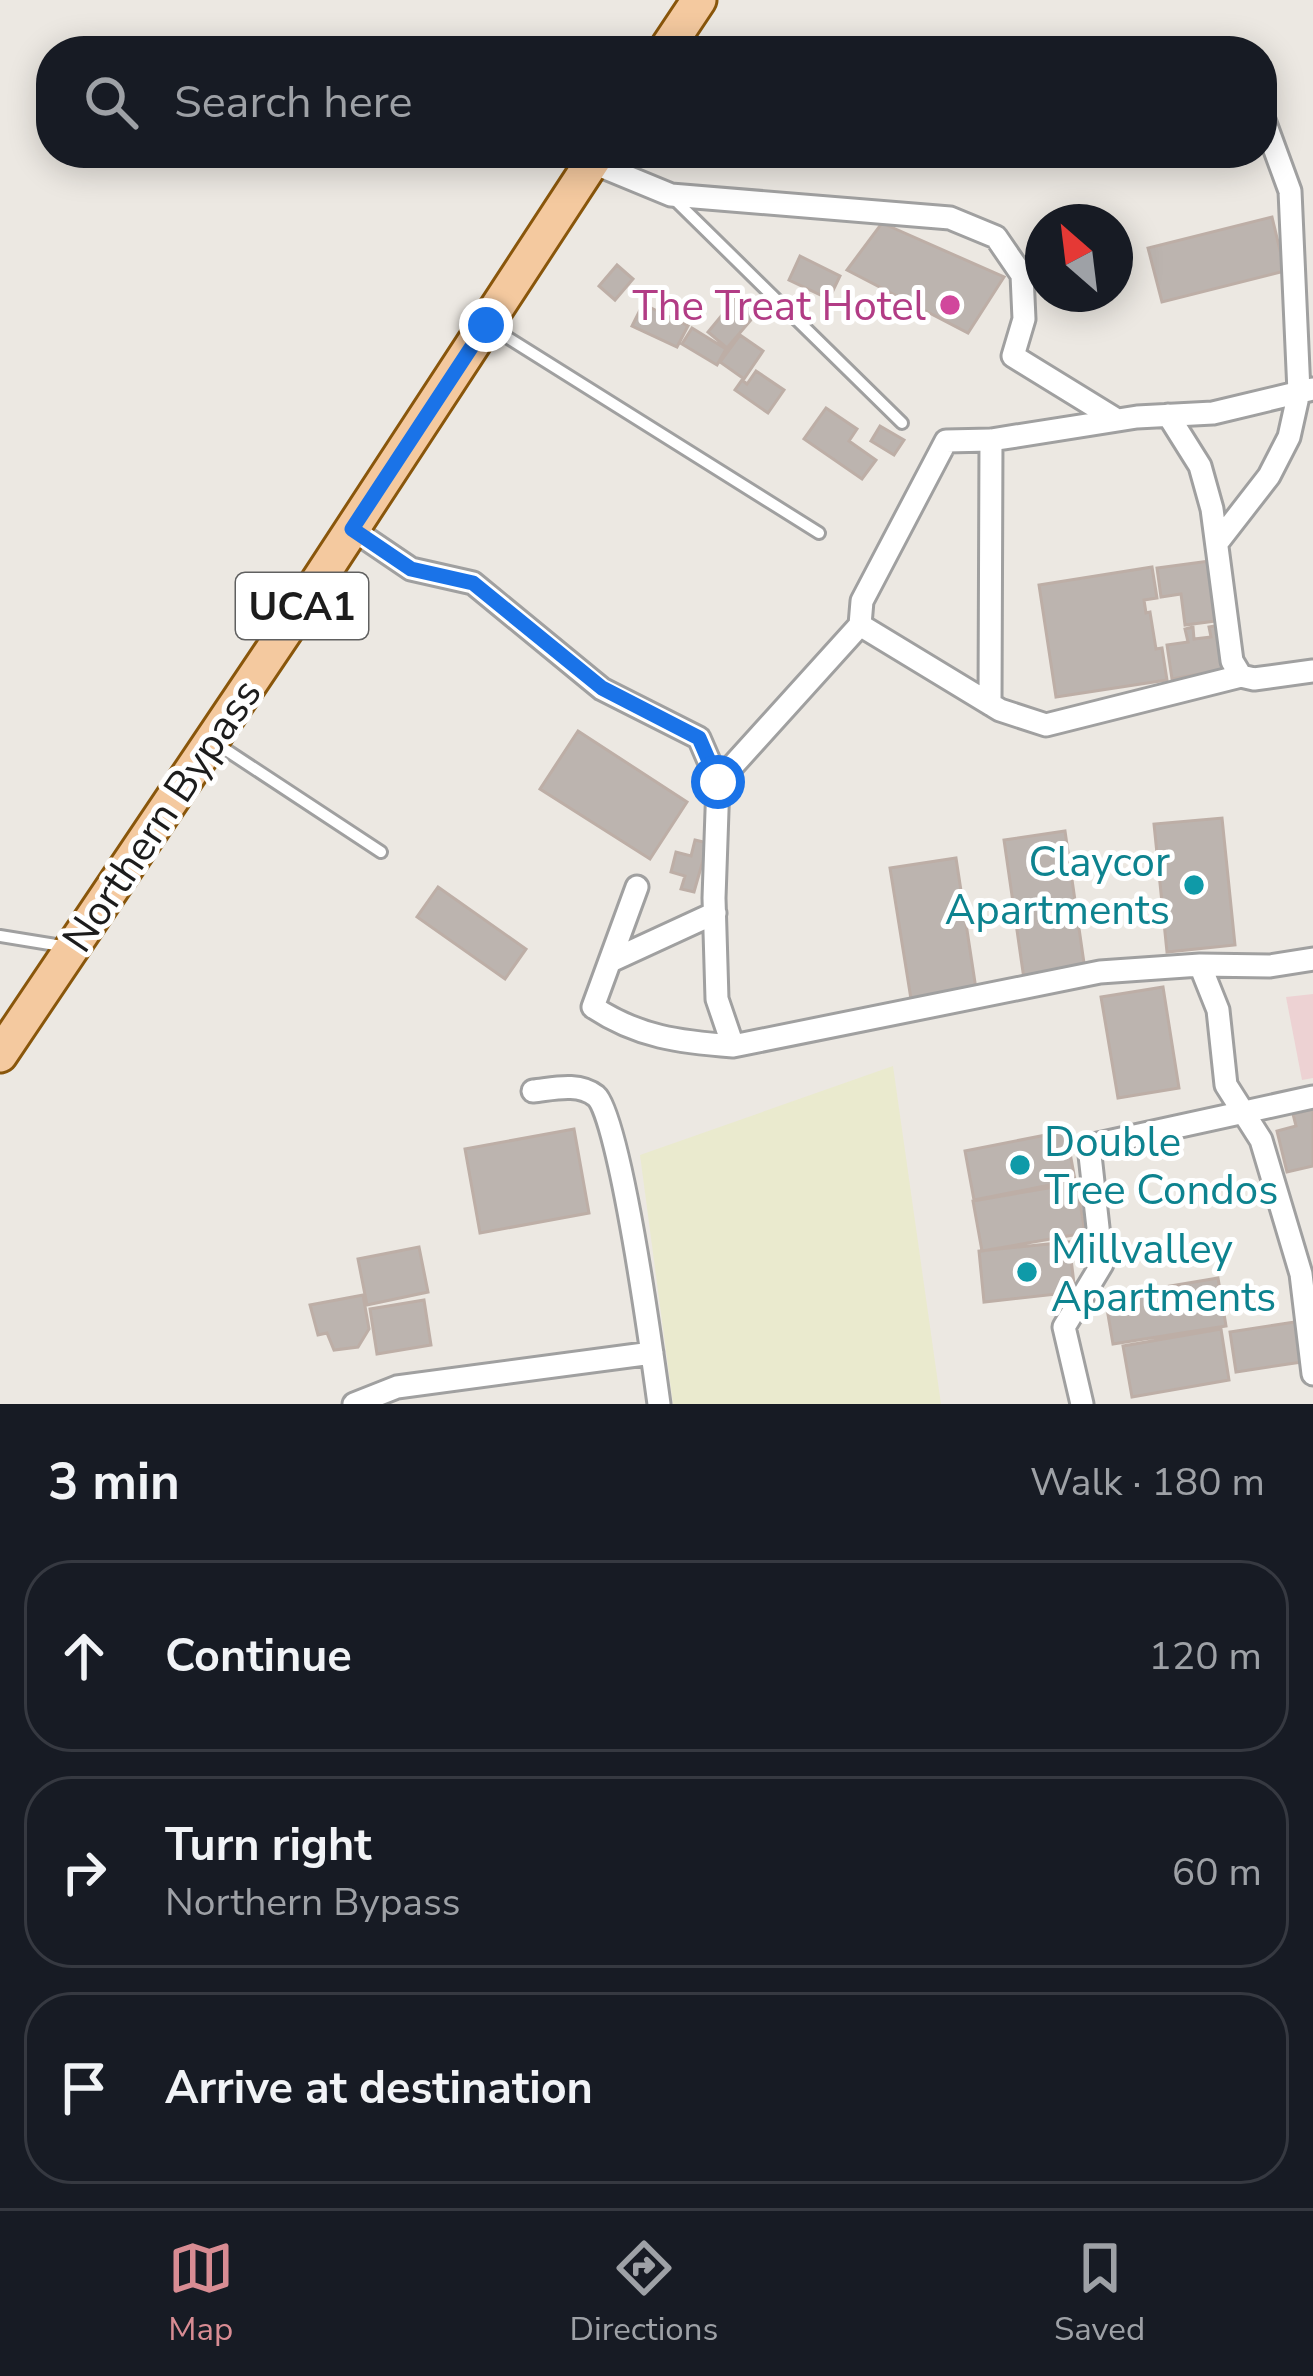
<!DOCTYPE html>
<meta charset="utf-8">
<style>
body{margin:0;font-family:"Nunito Sans",sans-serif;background:#20242c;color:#f1f3f6}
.compass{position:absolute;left:1025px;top:204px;width:108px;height:108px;border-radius:50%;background:#171b24;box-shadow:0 6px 30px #0003;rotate:332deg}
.stop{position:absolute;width:36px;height:36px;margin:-27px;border:9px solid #1a73e8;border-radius:50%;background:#fff}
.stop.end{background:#1a73e8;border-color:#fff;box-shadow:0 3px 12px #0008}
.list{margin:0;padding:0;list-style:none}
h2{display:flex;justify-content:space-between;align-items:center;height:156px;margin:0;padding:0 48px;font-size:51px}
h2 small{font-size:39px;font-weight:400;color:#9ea1a6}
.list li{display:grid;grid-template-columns:78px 1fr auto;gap:36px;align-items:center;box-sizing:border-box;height:192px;margin:0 24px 24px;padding:0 24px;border:3px solid #363941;border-radius:48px}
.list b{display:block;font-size:45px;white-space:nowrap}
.list p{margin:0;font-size:39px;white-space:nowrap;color:#9ea1a6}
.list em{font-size:39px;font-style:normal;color:#9ea1a6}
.icon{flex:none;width:66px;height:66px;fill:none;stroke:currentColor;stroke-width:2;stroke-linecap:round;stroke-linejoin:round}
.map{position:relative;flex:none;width:1313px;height:1404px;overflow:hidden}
.search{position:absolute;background:#171b24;box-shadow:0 6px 30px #0003;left:36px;right:36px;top:36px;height:132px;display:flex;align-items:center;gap:30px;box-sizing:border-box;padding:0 42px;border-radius:48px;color:#9ea1a6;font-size:45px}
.sheet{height:804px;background:#171b24}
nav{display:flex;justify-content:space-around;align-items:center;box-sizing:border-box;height:168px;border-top:3px solid #363941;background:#171b24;font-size:33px;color:#9ea1a6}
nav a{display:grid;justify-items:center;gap:6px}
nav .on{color:#d88c93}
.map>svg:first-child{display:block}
.commercial{fill:#edd2d3}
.farmland{fill:#eaeace}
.building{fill:#bcb4af;stroke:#bdaea6;stroke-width:3}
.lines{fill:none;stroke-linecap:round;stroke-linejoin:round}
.service-casing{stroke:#a0a0a0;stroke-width:16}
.minor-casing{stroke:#a0a0a0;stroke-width:27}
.primary-casing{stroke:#89560b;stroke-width:39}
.service{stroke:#fff;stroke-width:10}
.minor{stroke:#fff;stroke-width:21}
.primary{stroke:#f4c99f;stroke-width:33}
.route{stroke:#1a73e8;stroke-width:15}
.hotel-dot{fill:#d1479c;stroke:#fff;stroke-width:4.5}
.culture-dot{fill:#0f9aa8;stroke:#fff;stroke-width:4.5}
.labels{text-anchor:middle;stroke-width:10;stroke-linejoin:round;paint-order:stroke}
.shield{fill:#fff;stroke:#606060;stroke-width:3}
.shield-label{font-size:39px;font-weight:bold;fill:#1c1c1c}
.hotel-label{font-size:42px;fill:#b23c85;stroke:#fff;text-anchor:end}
.street-label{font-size:42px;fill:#1c1c1c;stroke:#fff}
.culture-label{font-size:42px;fill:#0d838f;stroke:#fff;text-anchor:start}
</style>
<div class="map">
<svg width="1313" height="1404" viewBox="0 0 1313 1404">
<rect width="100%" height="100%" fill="#ece8e2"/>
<path class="commercial" d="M 1313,994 L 1313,1078 L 1302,1080 L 1286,997 Z"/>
<path class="farmland" d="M 893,1066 L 941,1404 L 673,1404 L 640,1155 Z"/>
<path class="building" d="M 1272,217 L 1285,271 L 1162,302 L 1148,248 Z
M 882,223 L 1004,277 L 968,333 L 847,270 Z
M 800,256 L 840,276 L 829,299 L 789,280 Z
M 617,265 L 633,279 L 615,300 L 599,286 Z
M 736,298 L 756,314 L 727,348 L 708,332 Z
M 643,304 L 688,326 L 677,347 L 632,326 Z
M 692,328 L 726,349 L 717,365 L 682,344 Z
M 740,335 L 763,351 L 744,379 L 720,362 Z
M 756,371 L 784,390 L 768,413 L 735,390 L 742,380 L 747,384 Z
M 826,408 L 857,429 L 849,441 L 876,460 L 862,479 L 804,439 Z
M 880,426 L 904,440 L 894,455 L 871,441 Z
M 1210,561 L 1216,621 L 1185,625 L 1181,594 L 1161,597 L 1157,568 Z
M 1152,567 L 1157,598 L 1144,600 L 1146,613 L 1150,612 L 1156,649 L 1162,648 L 1167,680 L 1056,697 L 1039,585 Z
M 1215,626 L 1222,670 L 1172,679 L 1167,645 L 1188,642 L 1185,629 L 1193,627 L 1194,639 L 1211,637 L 1209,627 Z
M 578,731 L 687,802 L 650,859 L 540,789 Z
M 1222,818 L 1235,945 L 1167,952 L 1154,824 Z
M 1065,831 L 1085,970 L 1024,979 L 1004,840 Z
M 695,840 L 708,843 L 694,892 L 681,889 L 685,876 L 671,872 L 676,852 L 691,856 Z
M 956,858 L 976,989 L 911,999 L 890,868 Z
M 438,887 L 526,949 L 505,979 L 417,917 Z
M 1163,987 L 1179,1088 L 1118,1098 L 1101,997 Z
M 1313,1109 L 1313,1166 L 1287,1172 L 1277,1131 L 1296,1126 L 1293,1114 Z
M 574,1129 L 589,1213 L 480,1233 L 465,1149 Z
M 1066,1131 L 1075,1180 L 974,1200 L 965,1151 Z
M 1077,1183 L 1085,1233 L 982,1251 L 973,1201 Z
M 1069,1242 L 1075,1292 L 984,1302 L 979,1251 Z
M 419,1247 L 428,1292 L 367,1305 L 358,1259 Z
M 1218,1278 L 1226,1326 L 1113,1344 L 1105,1297 Z
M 363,1295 L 369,1329 L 358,1347 L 334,1350 L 327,1333 L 318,1335 L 310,1305 Z
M 424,1300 L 431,1345 L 377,1354 L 370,1309 Z
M 1295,1322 L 1302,1362 L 1236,1372 L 1230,1332 Z
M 1221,1329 L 1229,1380 L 1132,1397 L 1123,1346 Z"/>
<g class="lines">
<g class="service-casing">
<path id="service" d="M 673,198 L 902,423
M 489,326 L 819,533
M 214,742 L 381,852
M 0,936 L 68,947"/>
</g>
<g class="minor-casing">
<path id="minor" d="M 591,162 L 671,195 L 950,218 L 996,237 L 1022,275 L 1024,319 L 1013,356 L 1117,420
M 1168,415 L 1200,466 L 1212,509 L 1232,661 L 1241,676 L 1254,679 L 1313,671
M 352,529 L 411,569 L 473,583 L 602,689 L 699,738 L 718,782 L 714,898 L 717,999 L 733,1046 L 1100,972 L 1200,965 L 1270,966 L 1313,959
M 1217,543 L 1269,476 L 1289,437 L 1299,392 L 1290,191 L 1264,120
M 860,625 L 1000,710 L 1046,725 L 1241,676
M 990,704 L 991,440
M 718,782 L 860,625 L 862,601 L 946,441 L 991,440 L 1137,417 L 1213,413 L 1313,389
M 637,887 L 593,1007 C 638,1037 680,1042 733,1046
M 613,960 L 715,913
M 1200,965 L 1218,1010 L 1226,1085 L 1261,1140 L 1301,1274 L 1313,1374
M 533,1091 C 553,1089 578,1082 596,1096 C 620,1116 653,1360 659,1404
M 354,1404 L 397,1387 L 652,1353
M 1082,1404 L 1064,1327 L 1102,1264 L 1089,1146 L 1313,1097"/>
</g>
<g class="primary-casing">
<path id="primary" d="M 665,51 L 699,0
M 0,1055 L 290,624 L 598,153"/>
</g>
<use href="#service" class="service"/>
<use href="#minor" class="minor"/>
<use href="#primary" class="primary"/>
</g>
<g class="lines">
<path class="route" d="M 486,325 L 352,529 L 411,569 L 473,583 L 602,688 L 699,738 L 718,782"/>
</g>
<circle class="hotel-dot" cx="950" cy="305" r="12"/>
<g class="culture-dot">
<circle cx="1194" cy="885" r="12"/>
<circle cx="1020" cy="1165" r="12"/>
<circle cx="1027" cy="1272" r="12"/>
</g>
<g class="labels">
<rect class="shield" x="236" y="573" width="132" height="66" rx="9"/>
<g class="shield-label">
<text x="302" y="620">UCA1</text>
</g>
<g class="hotel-label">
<text x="926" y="320">The Treat Hotel</text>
</g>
<g class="street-label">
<text transform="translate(161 815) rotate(-56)" y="15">Northern Bypass</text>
</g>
<g class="culture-label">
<text x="1170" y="876" text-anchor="end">Claycor<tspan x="1170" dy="48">Apartments</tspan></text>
<text x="1044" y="1156">Double<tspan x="1044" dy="48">Tree Condos</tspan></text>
<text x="1051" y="1263">Millvalley<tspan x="1051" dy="48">Apartments</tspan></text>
</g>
</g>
</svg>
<svg class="compass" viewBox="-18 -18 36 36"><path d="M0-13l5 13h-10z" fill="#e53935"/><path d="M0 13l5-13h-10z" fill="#9ea1a6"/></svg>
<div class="stop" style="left:718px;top:782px"></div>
<div class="stop end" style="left:486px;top:325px"></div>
<div class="search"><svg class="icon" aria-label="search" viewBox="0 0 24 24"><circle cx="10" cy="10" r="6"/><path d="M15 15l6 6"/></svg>Search here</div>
</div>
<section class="sheet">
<h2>3 min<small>Walk · 180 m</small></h2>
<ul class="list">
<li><svg class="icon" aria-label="ahead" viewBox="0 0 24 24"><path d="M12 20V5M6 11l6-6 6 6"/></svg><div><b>Continue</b></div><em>120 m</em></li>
<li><svg class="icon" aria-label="right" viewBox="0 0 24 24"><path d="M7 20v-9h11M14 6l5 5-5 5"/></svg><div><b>Turn right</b><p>Northern Bypass</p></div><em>60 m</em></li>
<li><svg class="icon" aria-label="arrive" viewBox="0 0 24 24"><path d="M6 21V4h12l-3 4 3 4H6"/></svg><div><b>Arrive at destination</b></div></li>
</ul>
</section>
<nav>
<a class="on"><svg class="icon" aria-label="map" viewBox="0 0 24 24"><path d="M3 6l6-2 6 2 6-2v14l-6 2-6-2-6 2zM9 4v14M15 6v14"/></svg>Map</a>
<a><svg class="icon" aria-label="directions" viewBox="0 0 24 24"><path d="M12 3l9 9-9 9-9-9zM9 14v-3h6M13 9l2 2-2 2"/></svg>Directions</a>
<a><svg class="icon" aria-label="saved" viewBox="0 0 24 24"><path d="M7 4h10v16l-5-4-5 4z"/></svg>Saved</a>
</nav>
